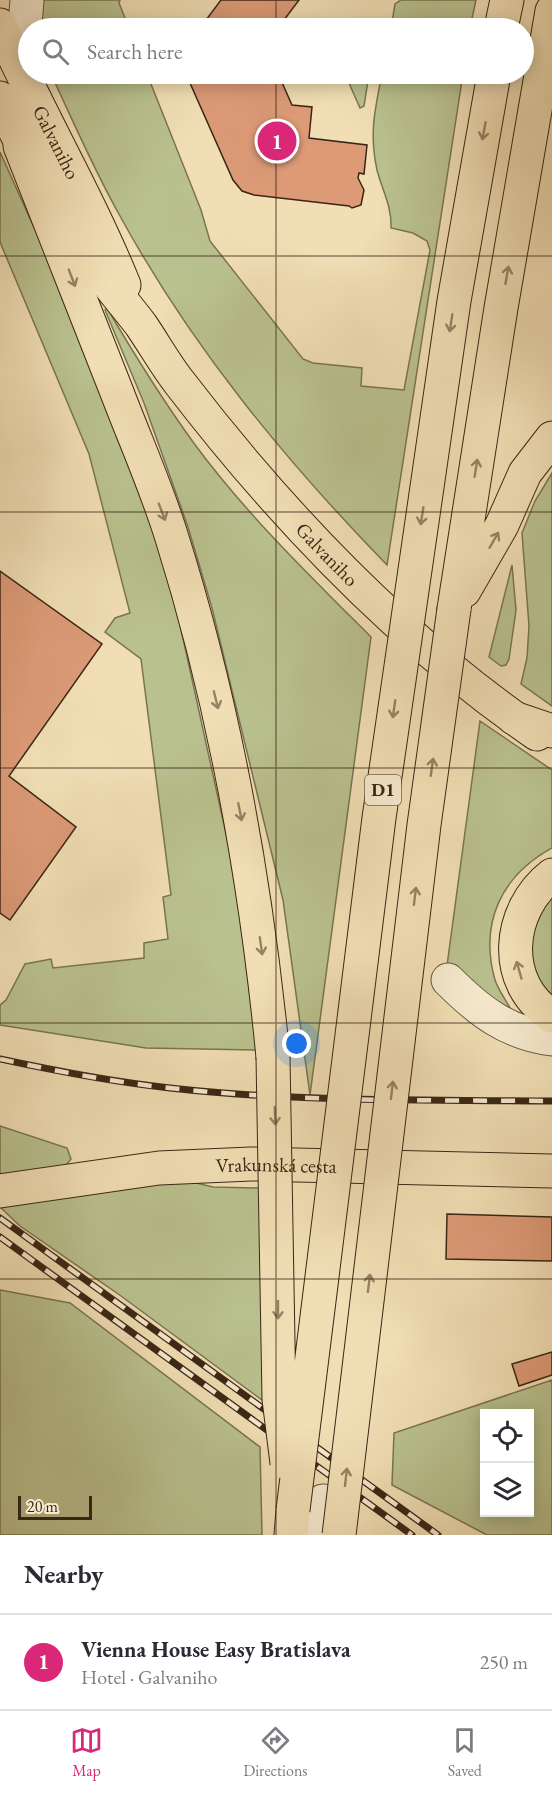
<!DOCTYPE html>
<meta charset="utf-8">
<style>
body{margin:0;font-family:"EB Garamond",serif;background:#f7f7f7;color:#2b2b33}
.controls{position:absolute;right:18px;bottom:18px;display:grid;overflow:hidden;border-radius:0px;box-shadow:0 3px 15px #0003}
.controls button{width:54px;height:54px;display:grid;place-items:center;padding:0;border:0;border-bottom:2px solid #e1e1e2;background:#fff;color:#2b2b33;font:30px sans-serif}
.scale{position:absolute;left:18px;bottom:15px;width:74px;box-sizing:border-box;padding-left:6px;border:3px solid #3a2615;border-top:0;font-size:16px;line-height:21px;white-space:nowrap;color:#3a2615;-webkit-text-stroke:4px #f6eace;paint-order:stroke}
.you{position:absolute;left:297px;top:1044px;width:21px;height:21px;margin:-15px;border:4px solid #fff;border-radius:50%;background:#1a73e8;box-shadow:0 0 0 9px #1a73e833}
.badge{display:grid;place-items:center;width:39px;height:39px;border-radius:50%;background:#db2777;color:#fff;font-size:20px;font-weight:700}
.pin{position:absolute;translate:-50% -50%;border:3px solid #fff;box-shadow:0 2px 6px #0006}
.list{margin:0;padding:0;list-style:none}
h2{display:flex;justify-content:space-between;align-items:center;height:78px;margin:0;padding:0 24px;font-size:26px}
h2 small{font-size:20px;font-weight:400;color:#7c7c81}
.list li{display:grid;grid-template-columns:39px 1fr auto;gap:18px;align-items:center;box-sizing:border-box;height:96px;padding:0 24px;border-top:2px solid #e1e1e2}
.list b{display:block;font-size:22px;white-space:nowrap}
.list p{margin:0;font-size:20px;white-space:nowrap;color:#7c7c81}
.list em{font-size:20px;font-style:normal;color:#7c7c81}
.icon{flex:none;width:33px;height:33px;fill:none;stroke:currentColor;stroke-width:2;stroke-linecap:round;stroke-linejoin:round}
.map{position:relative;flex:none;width:552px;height:1535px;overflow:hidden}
.search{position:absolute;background:#fff;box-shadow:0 3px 15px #0003;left:18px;right:18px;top:18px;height:66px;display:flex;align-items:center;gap:15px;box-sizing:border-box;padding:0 21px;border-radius:33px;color:#7c7c81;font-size:22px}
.sheet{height:174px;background:#fff}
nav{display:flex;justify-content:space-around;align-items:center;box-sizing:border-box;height:84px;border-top:2px solid #e1e1e2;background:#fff;font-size:16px;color:#7c7c81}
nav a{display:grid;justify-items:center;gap:3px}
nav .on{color:#db2777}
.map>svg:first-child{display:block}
.green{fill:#b9c18e;stroke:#7a7452;stroke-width:1.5;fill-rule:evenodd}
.building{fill:#dc9a77;stroke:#3a2615;stroke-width:1.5}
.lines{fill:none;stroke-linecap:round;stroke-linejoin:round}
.minor-casing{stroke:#68543d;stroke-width:35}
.major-casing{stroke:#3a2615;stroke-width:35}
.highway-casing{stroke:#3a2615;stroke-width:35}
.minor{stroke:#f6eace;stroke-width:33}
.major{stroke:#f1deb4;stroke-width:33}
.highway{stroke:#f1deb4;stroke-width:33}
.rail-casing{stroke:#3a2615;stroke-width:7}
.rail{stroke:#f6eace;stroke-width:4.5;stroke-dasharray:14;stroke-linecap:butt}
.highway-bridge-casing{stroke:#3a2615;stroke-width:35;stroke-linecap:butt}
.highway-bridge{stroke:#f1deb4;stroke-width:33}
.oneway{stroke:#968264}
.grid{fill:none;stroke:#3a2615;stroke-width:1.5;stroke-opacity:0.55}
.labels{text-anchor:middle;stroke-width:6;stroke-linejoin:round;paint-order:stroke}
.shield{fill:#f6eace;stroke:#72614c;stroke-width:1.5}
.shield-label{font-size:18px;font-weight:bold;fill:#3a2615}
.street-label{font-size:20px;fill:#3a2615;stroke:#f6eace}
</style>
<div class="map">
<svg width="552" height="1535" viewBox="0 0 552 1535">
<rect width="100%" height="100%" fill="#f1deb4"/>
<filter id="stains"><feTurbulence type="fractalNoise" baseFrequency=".00333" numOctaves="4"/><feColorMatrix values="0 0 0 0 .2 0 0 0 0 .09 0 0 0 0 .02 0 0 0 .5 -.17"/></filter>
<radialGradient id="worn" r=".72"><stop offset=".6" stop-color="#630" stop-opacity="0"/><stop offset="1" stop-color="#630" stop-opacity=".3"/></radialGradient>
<path class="green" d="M 37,0 L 120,0 L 119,3 L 129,28 L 32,28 Z
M 401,0 L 476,0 L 470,28 L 391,28 L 395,4 Z
M 51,74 L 147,74 L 201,210 L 210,241 L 303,359 L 313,363 L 362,368 L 361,386 L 404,390 L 430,250 L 427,241 L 413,233 L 391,228 C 392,206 382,190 377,170 C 369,133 375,109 382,74 L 463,74 L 387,565 C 284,459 191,346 120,216 C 94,170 73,121 51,74 Z
M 345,74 L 369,74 L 364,106 L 360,108 Z
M 0,152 L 78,325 L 164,552 L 235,875 L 257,1050 L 146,1048 L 0,1025 L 0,1005 L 6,1000 L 25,964 L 51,959 L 53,968 L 144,958 L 144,943 L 168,939 L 163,897 L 171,895 L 141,659 L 105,632 L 115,618 L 130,613 L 89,454 L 0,242 Z
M 107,308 C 134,354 162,399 193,442 C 245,513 309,575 371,637 L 310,1095 L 283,900 L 212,608 L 188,527 L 144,403 L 105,310 Z
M 552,473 L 552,706 L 521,684 L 527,658 L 529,626 L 522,533 L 535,501 Z
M 512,565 L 516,610 L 509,659 L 506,665 L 501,666 L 489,657 Z
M 480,721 L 552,770 L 552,848 C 501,876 479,923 495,980 C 498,989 505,999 510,1008 L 493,1000 L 444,988 Z
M 552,890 L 552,999 L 539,985 L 526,941 Z
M 0,1126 L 67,1148 L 71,1159 L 65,1166 L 0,1179 Z
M 192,1182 L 213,1187 L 262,1188 L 266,1403 L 121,1296 L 20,1226 L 0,1207 L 140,1185 Z
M 0,1290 L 70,1303 L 260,1447 L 262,1535 L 0,1535 Z
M 552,1380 L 552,1535 L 487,1535 L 392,1485 L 394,1433 ZM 484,1414 L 530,1414 L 530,1512 L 484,1512 Z"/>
<path class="building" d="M 221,0 L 299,0 L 278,28 L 200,28 Z
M 186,74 L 284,74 L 280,78 L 292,105 L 312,107 L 309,138 L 367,145 L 364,174 L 359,173 L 358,178 L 364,190 L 361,205 L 352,208 L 349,206 L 254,195 L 242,191 L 233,180 Z
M 0,571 L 102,644 L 9,776 L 76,827 L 10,920 L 0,913 Z
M 447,1214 L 552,1217 L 552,1261 L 446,1259 Z
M 552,1352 L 552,1375 L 519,1386 L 512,1364 Z"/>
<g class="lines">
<g class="minor-casing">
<path id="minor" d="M 27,85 L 25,25 L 27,0
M 448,980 C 479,1011 507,1033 552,1039
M 320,1535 L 323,1501"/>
</g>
<g class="major-casing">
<g id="major">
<path id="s1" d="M 0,25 C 38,113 88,196 124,285"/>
<path id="s2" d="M 0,98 C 23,151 51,201 83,249 C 100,276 122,300 141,325 C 154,344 165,364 179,382 C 281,515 399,639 537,734"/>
<path id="s3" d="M 0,1191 L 159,1168 L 251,1164 L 552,1171"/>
</g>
</g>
<g class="highway-casing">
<path id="highway" d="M 501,28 L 507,0
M 20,146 C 53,229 85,312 118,395 C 136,442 157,489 172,538 C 225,707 256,881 273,1057
M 464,591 L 502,525 L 525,473 L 552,438
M 454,609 L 501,308 L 552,11
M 514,718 L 552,731
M 552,875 C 507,910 500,983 552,1016
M 291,1535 L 293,1510"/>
</g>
<use href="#minor" class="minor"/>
<use href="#major" class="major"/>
<use href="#highway" class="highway"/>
<g class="rail-casing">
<path id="rail" d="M 0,1059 C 56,1071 113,1082 170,1088 C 297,1102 425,1100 552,1101
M 0,1218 L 438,1535
M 0,1237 L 412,1535"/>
</g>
<use href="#rail" class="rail"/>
<g class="highway-bridge-casing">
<path id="highway-bridge" d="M 273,1057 L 279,1399 L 287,1463
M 293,1510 L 379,818 L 454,301 L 494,74
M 339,1535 L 424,825 L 454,609"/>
</g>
<use href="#highway-bridge" class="highway-bridge"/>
</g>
<defs><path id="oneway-shaft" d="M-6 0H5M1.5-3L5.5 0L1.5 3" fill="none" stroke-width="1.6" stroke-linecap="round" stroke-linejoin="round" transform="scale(1.5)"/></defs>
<g class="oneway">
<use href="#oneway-shaft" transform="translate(484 131) rotate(100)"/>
<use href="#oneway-shaft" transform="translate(507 275) rotate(-80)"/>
<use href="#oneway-shaft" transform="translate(72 278) rotate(69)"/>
<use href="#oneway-shaft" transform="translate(451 323) rotate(99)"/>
<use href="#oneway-shaft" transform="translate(476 468) rotate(-81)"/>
<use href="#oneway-shaft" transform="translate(162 512) rotate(69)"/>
<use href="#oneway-shaft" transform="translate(422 516) rotate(99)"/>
<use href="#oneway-shaft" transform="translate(494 540) rotate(-60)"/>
<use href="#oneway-shaft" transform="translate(216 700) rotate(76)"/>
<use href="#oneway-shaft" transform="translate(394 709) rotate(98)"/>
<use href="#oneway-shaft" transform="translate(432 767) rotate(-82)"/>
<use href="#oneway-shaft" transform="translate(240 812) rotate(79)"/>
<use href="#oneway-shaft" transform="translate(415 896) rotate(-83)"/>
<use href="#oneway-shaft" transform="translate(261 946) rotate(82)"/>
<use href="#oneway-shaft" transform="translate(519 970) rotate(-106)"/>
<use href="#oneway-shaft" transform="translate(392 1090) rotate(-83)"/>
<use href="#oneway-shaft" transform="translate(275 1116) rotate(88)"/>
<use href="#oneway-shaft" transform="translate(369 1283) rotate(-83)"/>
<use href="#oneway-shaft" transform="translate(278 1310) rotate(90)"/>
<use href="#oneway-shaft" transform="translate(346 1477) rotate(-83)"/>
</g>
<path class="grid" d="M 276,0 L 276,28M 276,74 L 276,1535M 0,256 L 552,256M 0,512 L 552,512M 0,768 L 552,768M 0,1023 L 552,1023M 0,1279 L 552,1279"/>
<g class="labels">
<rect class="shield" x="365" y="775" width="36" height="30" rx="4.5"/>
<g class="shield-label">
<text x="383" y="796">D1</text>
</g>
<g class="street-label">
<text dy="7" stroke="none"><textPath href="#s1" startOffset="130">Galvaniho</textPath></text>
<text dy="7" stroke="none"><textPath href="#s2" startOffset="564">Galvaniho</textPath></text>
<text dy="7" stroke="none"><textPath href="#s3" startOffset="278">Vrakunská cesta</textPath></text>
</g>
</g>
<rect width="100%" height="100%" filter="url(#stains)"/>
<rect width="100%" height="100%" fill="url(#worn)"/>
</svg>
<div class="controls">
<button><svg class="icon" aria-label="locate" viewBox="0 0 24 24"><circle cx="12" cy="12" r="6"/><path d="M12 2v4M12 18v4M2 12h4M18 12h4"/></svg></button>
<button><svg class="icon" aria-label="layers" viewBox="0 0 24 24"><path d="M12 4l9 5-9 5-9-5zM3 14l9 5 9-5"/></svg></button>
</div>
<div class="scale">20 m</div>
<div class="you"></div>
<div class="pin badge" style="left:277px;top:141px">1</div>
<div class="search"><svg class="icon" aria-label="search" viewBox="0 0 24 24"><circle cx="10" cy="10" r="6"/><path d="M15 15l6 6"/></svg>Search here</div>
</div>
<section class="sheet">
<h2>Nearby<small></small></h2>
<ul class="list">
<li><span class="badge">1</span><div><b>Vienna House Easy Bratislava</b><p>Hotel · Galvaniho</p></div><em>250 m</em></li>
</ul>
</section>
<nav>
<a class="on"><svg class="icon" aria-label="map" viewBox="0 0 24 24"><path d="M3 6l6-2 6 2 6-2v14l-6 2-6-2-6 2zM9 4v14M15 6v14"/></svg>Map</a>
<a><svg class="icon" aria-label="directions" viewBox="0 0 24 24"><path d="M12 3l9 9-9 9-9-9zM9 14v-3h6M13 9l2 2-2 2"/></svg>Directions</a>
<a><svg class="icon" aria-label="saved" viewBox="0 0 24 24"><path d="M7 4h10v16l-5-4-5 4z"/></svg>Saved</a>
</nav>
